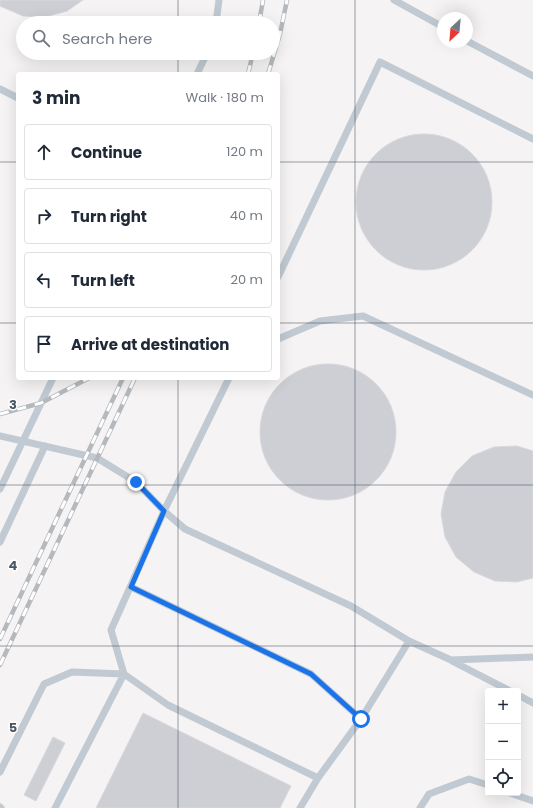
<!DOCTYPE html>
<meta charset="utf-8">
<style>
body{margin:0;font-family:Poppins,sans-serif;background:#f6f6f7;color:#1f2937}
.controls{position:absolute;right:12px;bottom:12px;display:grid;overflow:hidden;border-radius:4px;box-shadow:0 4px 16px #0002}
.controls button{width:36px;height:36px;display:grid;place-items:center;padding:0;border:0;border-bottom:1px solid #e0e1e3;background:#fff;color:#1f2937;font:20px sans-serif}
.compass{position:absolute;left:437px;top:12px;width:36px;height:36px;border-radius:50%;background:#fff;box-shadow:0 4px 16px #0002;rotate:206deg}
.stop{position:absolute;width:12px;height:12px;margin:-9px;border:3px solid #1a73e8;border-radius:50%;background:#fff}
.stop.end{background:#1a73e8;border-color:#fff;box-shadow:0 1px 4px #0008}
.list{margin:0;padding:0;list-style:none}
h2{display:flex;justify-content:space-between;align-items:center;height:52px;margin:0;padding:0 16px;font-size:17px}
h2 small{font-size:13px;font-weight:400;color:#747a83}
.list li{display:grid;grid-template-columns:26px 1fr auto;gap:12px;align-items:center;box-sizing:border-box;height:56px;margin:0 8px 8px;padding:0 8px;border:1px solid #e0e1e3;border-radius:4px}
.list b{display:block;font-size:15px;white-space:nowrap}
.list em{font-size:13px;font-style:normal;color:#747a83}
.icon{flex:none;width:22px;height:22px;fill:none;stroke:currentColor;stroke-width:2;stroke-linecap:round;stroke-linejoin:round}
.map{position:relative;flex:none;width:533px;height:808px;overflow:hidden}
.search{position:absolute;background:#fff;box-shadow:0 4px 16px #0002;left:16px;top:16px;width:264px;height:44px;display:flex;align-items:center;gap:10px;box-sizing:border-box;padding:0 14px;border-radius:22px;color:#747a83;font-size:15px}
.panel{position:absolute;background:#fff;box-shadow:0 4px 16px #0002;left:16px;top:72px;width:264px;height:308px;border-radius:4px}
.map>svg:first-child{display:block}
.building{fill:#cdcfd5;stroke:#d7d9de}
.lines{fill:none;stroke-linecap:round;stroke-linejoin:round}
.lane{stroke:#c1cad2;stroke-width:7}
.rail-casing{stroke:#b5b8bd;stroke-width:4.5}
.rail{stroke:#fff;stroke-width:3;stroke-dasharray:9;stroke-linecap:butt}
.route{stroke:#1a73e8;stroke-width:5}
.grid{fill:none;stroke:#4a5661;stroke-width:1;stroke-opacity:0.55}
.grid-label{font-size:13px;text-anchor:middle;font-weight:bold;fill:#4a5661;stroke:#fff;stroke-width:3;stroke-linejoin:round;paint-order:stroke}
</style>
<div class="map">
<svg width="533" height="808" viewBox="0 0 533 808">
<rect width="100%" height="100%" fill="#f5f3f3"/>
<path class="building" d="M 0,0 L 83,0 L 67,11 L 45,17 L 23,16 L 2,7 L 0,6 Z
M356 202a68 68 0 1 1 136 0a68 68 0 1 1-136 0Z
M260 432a68 68 0 1 1 136 0a68 68 0 1 1-136 0Z
M 517,446 L 533,451 L 533,578 L 517,582 L 495,581 L 474,572 L 456,557 L 445,537 L 441,514 L 445,492 L 456,472 L 472,456 L 494,447 Z
M 143,713 L 291,786 L 280,808 L 96,808 Z
M 53,737 L 65,743 L 36,801 L 24,795 Z"/>
<g class="lines">
<path class="lane" d="M 394,0 L 443,27
M 216,23 L 219,0
M 467,41 L 533,76
M 197,74 L 207,53
M 0,89 L 18,98
M 278,277 L 380,62 L 533,139
M 278,339 L 320,321 L 363,316 L 533,395
M 229,378 L 164,511 L 185,529 L 351,606 L 409,641 L 451,660 L 533,657
M 0,436 L 97,458 L 136,482 L 164,511 L 111,630 L 124,674 L 168,705 L 318,778
M 0,489 L 53,378
M 0,542 L 45,446
M 131,587 L 311,674 L 361,719
M 452,661 L 510,691
M 518,695 L 533,703
M 0,772 L 44,684 L 72,672 L 124,674 L 55,808
M 510,793 L 533,801
M 0,807 L 1,808
M 300,808 L 318,778 L 361,719 L 409,641
M 420,808 L 429,794 L 469,779 L 488,785"/>
<g class="rail-casing">
<path id="rail" d="M 259,23 L 263,0
M 248,74 L 253,53
M 268,74 L 280,34 L 287,0
M 0,414 L 41,403 L 89,378
M 0,639 L 123,378
M 0,665 L 135,378"/>
</g>
<use href="#rail" class="rail"/>
</g>
<g class="lines">
<path class="route" d="M 136,482 L 164,511 L 131,587 L 311,674 L 361,719"/>
</g>
<path class="grid" d="M 178,0 L 178,23M 355,0 L 355,808M 178,53 L 178,74M 0,162 L 18,162M 278,162 L 533,162M 0,323 L 18,323M 278,323 L 533,323M 178,378 L 178,808M 0,485 L 533,485M 0,646 L 533,646"/>
<g class="grid-label">
<text x="13" y="409">3</text>
<text x="13" y="570">4</text>
<text x="13" y="732">5</text>
</g>
</svg>
<div class="controls">
<button>+</button>
<button>−</button>
<button><svg class="icon" aria-label="locate" viewBox="0 0 24 24"><circle cx="12" cy="12" r="6"/><path d="M12 2v4M12 18v4M2 12h4M18 12h4"/></svg></button>
</div>
<svg class="compass" viewBox="-18 -18 36 36"><path d="M0-13l5 13h-10z" fill="#e53935"/><path d="M0 13l5-13h-10z" fill="#747a83"/></svg>
<div class="stop" style="left:361px;top:719px"></div>
<div class="stop end" style="left:136px;top:482px"></div>
<div class="search"><svg class="icon" aria-label="search" viewBox="0 0 24 24"><circle cx="10" cy="10" r="6"/><path d="M15 15l6 6"/></svg>Search here</div>
<section class="panel">
<h2>3 min<small>Walk · 180 m</small></h2>
<ul class="list">
<li><svg class="icon" aria-label="ahead" viewBox="0 0 24 24"><path d="M12 20V5M6 11l6-6 6 6"/></svg><div><b>Continue</b></div><em>120 m</em></li>
<li><svg class="icon" aria-label="right" viewBox="0 0 24 24"><path d="M7 20v-9h11M14 6l5 5-5 5"/></svg><div><b>Turn right</b></div><em>40 m</em></li>
<li><svg class="icon" aria-label="left" viewBox="0 0 24 24"><path d="M17 20v-9H6M10 6l-5 5 5 5"/></svg><div><b>Turn left</b></div><em>20 m</em></li>
<li><svg class="icon" aria-label="arrive" viewBox="0 0 24 24"><path d="M6 21V4h12l-3 4 3 4H6"/></svg><div><b>Arrive at destination</b></div></li>
</ul>
</section>
</div>
